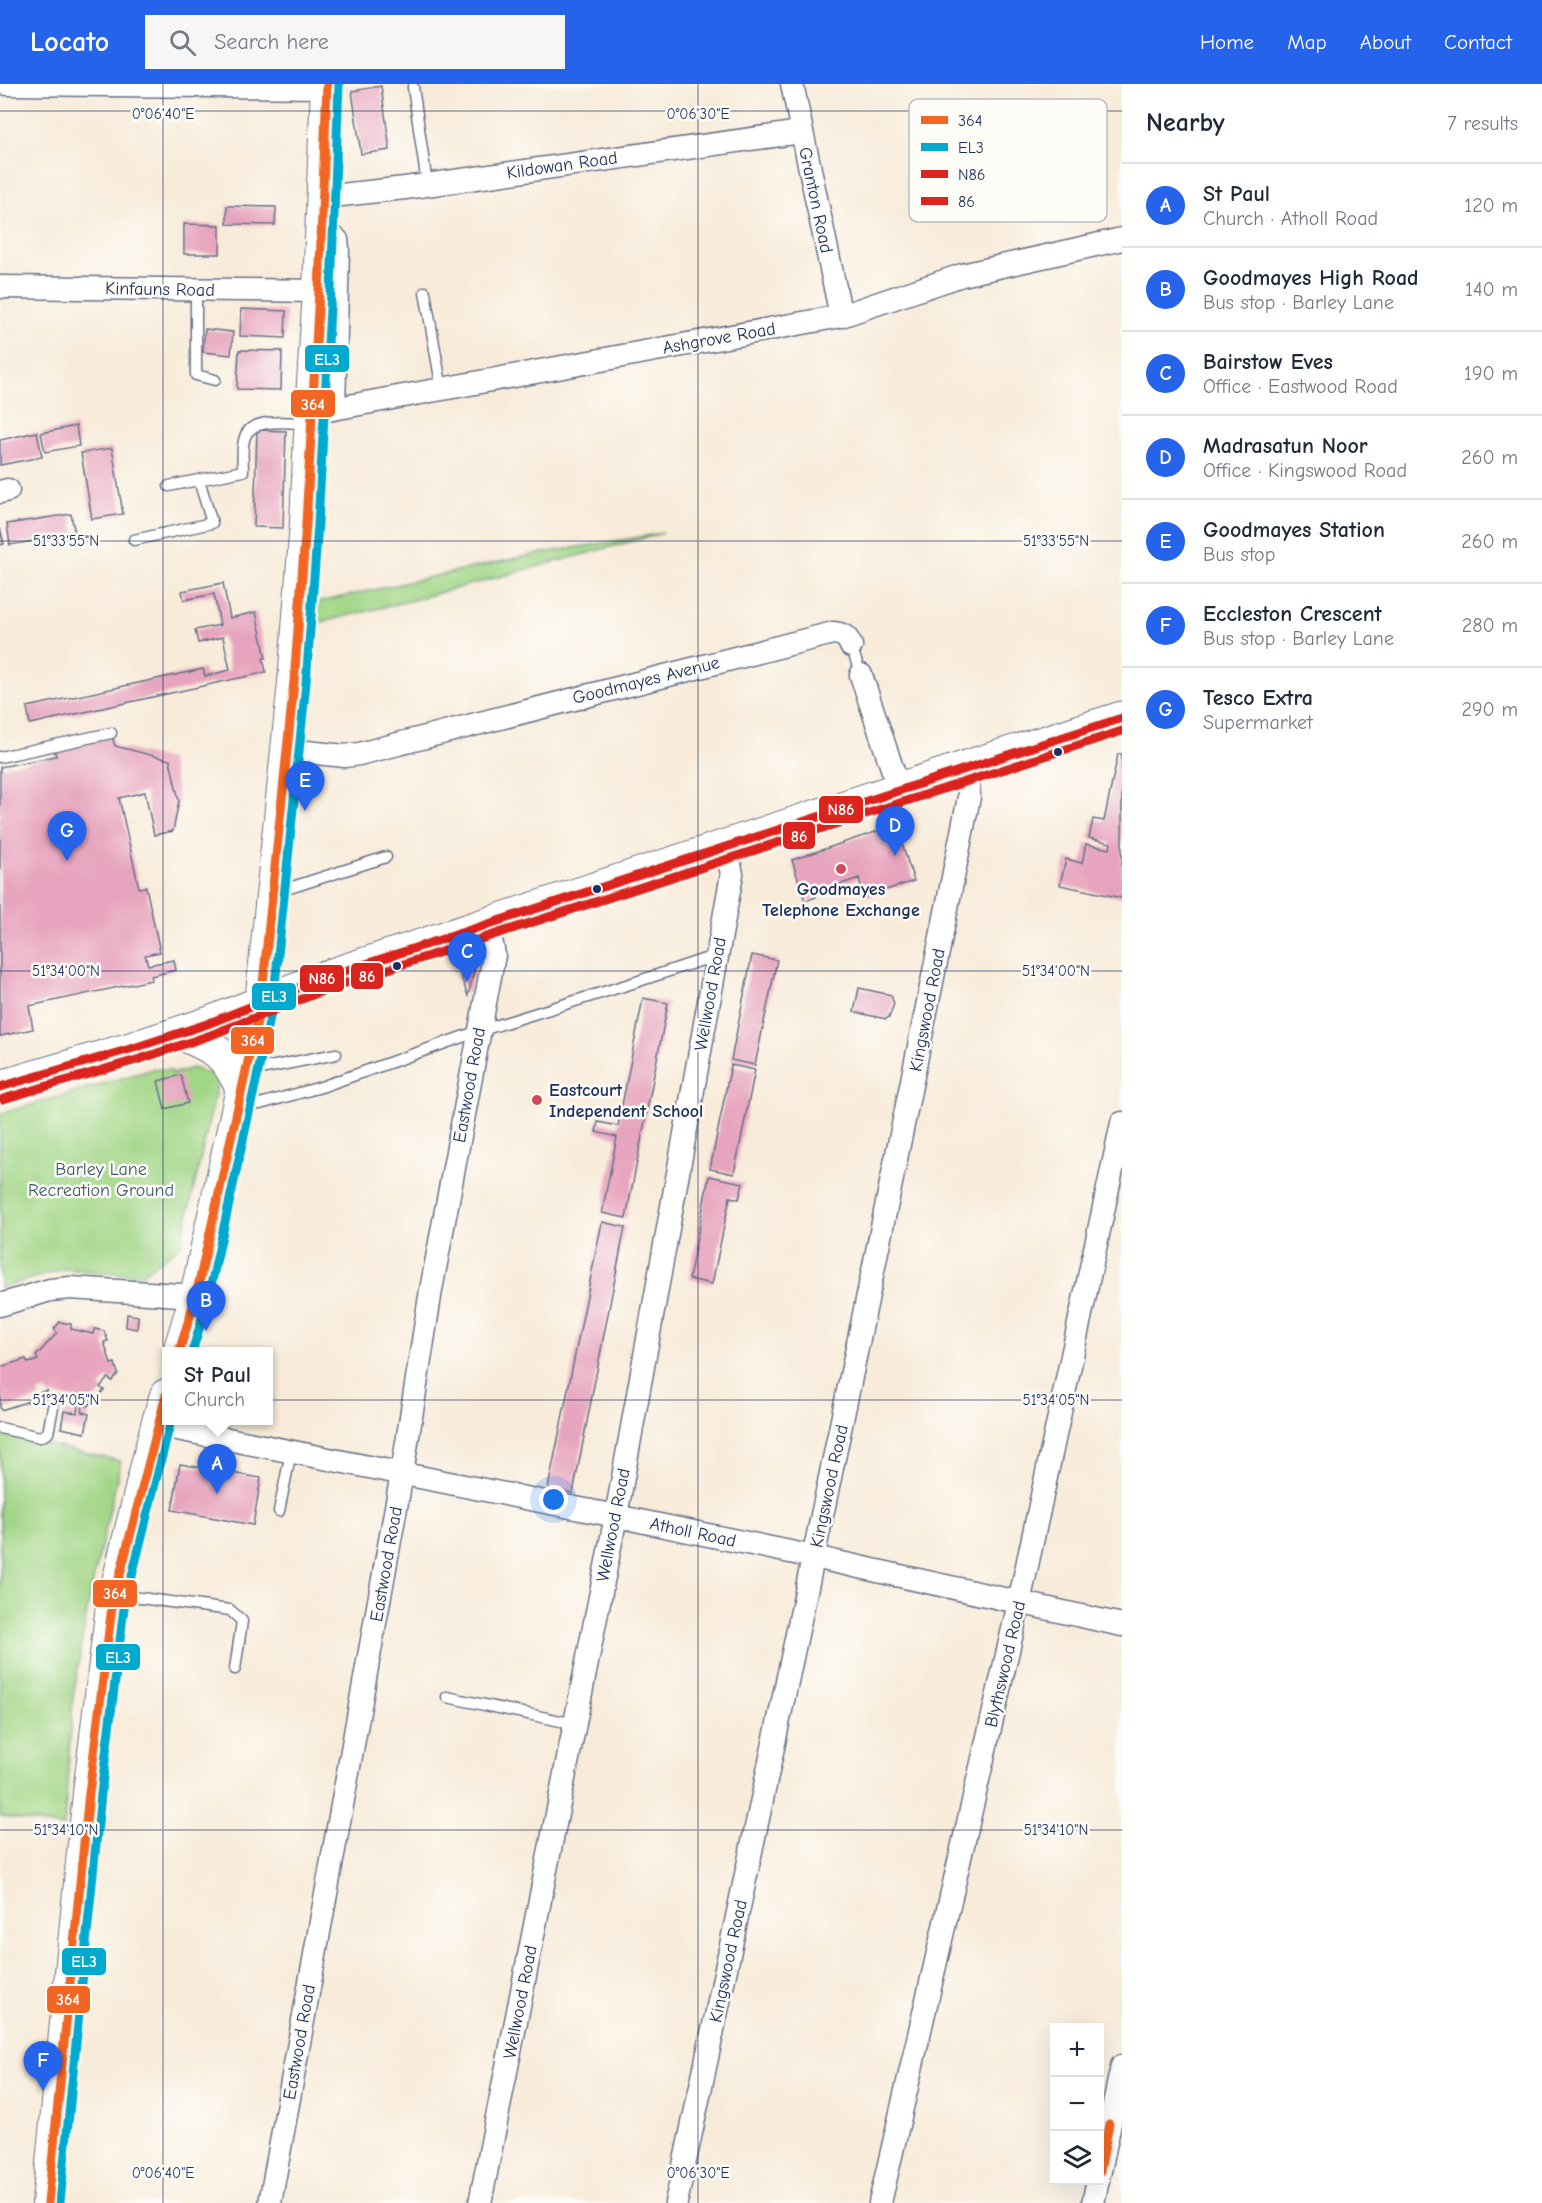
<!DOCTYPE html>
<meta charset="utf-8">
<style>
body{margin:0;font-family:"Comic Neue",sans-serif;background:#f6f6f7;color:#1f2937}
.controls{position:absolute;right:18px;bottom:18px;display:grid;overflow:hidden;border-radius:0px;box-shadow:0 6px 24px #0002}
.controls button{width:54px;height:54px;display:grid;place-items:center;padding:0;border:0;border-bottom:2px solid #e0e1e3;background:#fff;color:#1f2937;font:30px sans-serif}
.you{position:absolute;left:554px;top:1416px;width:21px;height:21px;margin:-15px;border:4px solid #fff;border-radius:50%;background:#1a73e8;box-shadow:0 0 0 9px #1a73e833}
.badge{display:grid;place-items:center;width:39px;height:39px;border-radius:50%;background:#2563eb;color:#fff;font-size:20px;font-weight:700}
.pin{position:absolute;translate:-50% -50px;filter:drop-shadow(0 2px 3px #0008)}
.pin::after{content:'';position:absolute;top:32px;width:21px;height:18px;background:inherit;clip-path:polygon(0 0,100% 0,50% 100%)}
.popup{position:absolute;left:162px;top:1263px;width:111px;height:78px;box-sizing:border-box;display:grid;place-content:center;border-radius:0px;background:#fff;filter:drop-shadow(0 2px 4px #0005);font-size:20px;white-space:nowrap;color:#747a83}
.popup b{font-size:22px;color:#1f2937}
.popup::after{content:'';position:absolute;left:50%;top:100%;margin-left:-12px;border:12px solid transparent;border-top-color:#fff}
.list{margin:0;padding:0;list-style:none}
h2{display:flex;justify-content:space-between;align-items:center;height:78px;margin:0;padding:0 24px;font-size:26px}
h2 small{font-size:20px;font-weight:400;color:#747a83}
.list li{display:grid;grid-template-columns:39px 1fr auto;gap:18px;align-items:center;box-sizing:border-box;height:84px;padding:0 24px;border-top:2px solid #e0e1e3}
.list b{display:block;font-size:22px;white-space:nowrap}
.list p{margin:0;font-size:20px;white-space:nowrap;color:#747a83}
.list em{font-size:20px;font-style:normal;color:#747a83}
.icon{flex:none;width:33px;height:33px;fill:none;stroke:currentColor;stroke-width:2;stroke-linecap:round;stroke-linejoin:round}
.map{position:relative;flex:none;width:1122px;height:2119px;overflow:hidden}
header{display:flex;align-items:center;gap:36px;box-sizing:border-box;height:84px;padding:0 30px;background:#2563eb;color:#fff}
header strong{font-size:28px}
nav{display:flex;gap:33px;margin-inline-start:auto;font-size:21px}
.search{width:420px;height:54px;background:#f6f6f7;display:flex;align-items:center;gap:15px;box-sizing:border-box;padding:0 21px;border-radius:0px;color:#747a83;font-size:22px}
main{display:flex}
aside{flex:1;background:#fff}
.map>svg:first-child{display:block}
.green{fill:#a2d687;stroke:#5e8272;stroke-width:1.5}
.building{fill:#e7a4be}
.lines{fill:none;stroke-linecap:round;stroke-linejoin:round}
.service-casing{stroke:#687189;stroke-width:13}
.minor-casing{stroke:#687189;stroke-width:25}
.secondary-casing{stroke:#687189;stroke-width:34}
.primary-casing{stroke:#687189;stroke-width:35}
.service{stroke:#fff;stroke-width:10}
.minor{stroke:#fff;stroke-width:22}
.secondary{stroke:#fff;stroke-width:32}
.primary{stroke:#fff;stroke-width:33}
.bus-1-casing{stroke:#fdfcf7;stroke-width:14}
.bus-2-casing{stroke:#fdfcf7;stroke-width:14}
.bus-3-casing{stroke:#fdfcf7;stroke-width:14}
.bus-4-casing{stroke:#fdfcf7;stroke-width:14}
.bus-1{stroke:#f26522;stroke-width:9}
.bus-2{stroke:#00a9ce;stroke-width:9}
.bus-3{stroke:#dc241f;stroke-width:9}
.bus-4{stroke:#dc241f;stroke-width:9}
.ticks{fill:none;stroke:#1b2f5e;stroke-width:1.5;stroke-opacity:0.45}
.bus-dot{fill:#1b2f5e;stroke:#fdfcf7;stroke-width:2}
.poi-dot{fill:#d1495b;stroke:#fdfcf7;stroke-width:2}
.labels{text-anchor:middle;stroke-width:5;stroke-linejoin:round;paint-order:stroke}
.street-label{font-size:18px;fill:#1b2f5e;stroke:#fdfcf7}
.poi-label{font-size:18px;font-weight:bold;fill:#1b2f5e;stroke:#fdfcf7}
.park-label{font-size:18px;fill:#3d5968;stroke:#fdfcf7}
.key{fill:#fdfcf7;stroke:#b9bec9;stroke-width:1.5}
.key-label{font-size:16px;fill:#1b2f5e}
.ticks-label{font-size:15px;text-anchor:middle;fill:#1b2f5e;stroke:#fdfcf7;stroke-width:5;stroke-linejoin:round;paint-order:stroke}
.line-badge{stroke:#fdfcf7;stroke-width:2}
.badge-label{font-size:16px;text-anchor:middle;font-weight:bold;fill:#fff}
</style>
<header>
<strong>Locato</strong>
<div class="search"><svg class="icon" aria-label="search" viewBox="0 0 24 24"><circle cx="10" cy="10" r="6"/><path d="M15 15l6 6"/></svg>Search here</div>
<nav><a>Home</a><a>Map</a><a>About</a><a>Contact</a></nav>
</header>
<main>
<div class="map">
<svg width="1122" height="2119" viewBox="0 0 1122 2119">
<rect width="100%" height="100%" fill="#fdfcf7"/>
<filter id="ink" filterUnits="userSpaceOnUse"><feTurbulence type="fractalNoise" baseFrequency=".0167" numOctaves="2"/><feDisplacementMap in="SourceGraphic" scale="12" xChannelSelector="R" yChannelSelector="G"/><feConvolveMatrix kernelMatrix="1 2 1 2 8 2 1 2 1" color-interpolation-filters="sRGB"/></filter>
<filter id="wash" filterUnits="userSpaceOnUse"><feTurbulence type="fractalNoise" baseFrequency=".008" numOctaves="4" result="noise"/><feDisplacementMap in="SourceGraphic" scale="24" xChannelSelector="R" yChannelSelector="G"/><feGaussianBlur stdDeviation="1.35" result="paint"/><feColorMatrix in="noise" values="0 0 0 0 0 0 0 0 0 0 0 0 0 0 0 0 0 1.4 0 .05"/><feComposite in="paint" operator="in"/></filter>
<g filter="url(#wash)">
<rect width="100%" height="100%" fill="#f8ebd9"/>
<path class="green" d="M 663,449 L 405,518 L 313,540 L 314,519 L 531,471 Z
M 192,984 L 219,993 L 181,1161 L 141,1191 L 64,1185 L 0,1204 L 0,1030 L 153,985 L 171,986 L 173,990 Z
M 0,1350 L 121,1377 L 89,1515 L 73,1613 L 64,1743 L 0,1732 Z"/>
<g id="blocks">
<path class="building" d="M 381,2 L 390,66 L 361,70 L 352,7 Z
M 227,122 L 276,123 L 275,141 L 227,140 Z
M 184,140 L 220,141 L 220,170 L 184,170 Z
M 241,225 L 286,227 L 285,254 L 240,252 Z
M 205,245 L 233,248 L 231,271 L 203,268 Z
M 239,266 L 282,267 L 281,306 L 237,305 Z
M 76,342 L 79,362 L 45,368 L 41,349 Z
M 257,346 L 286,347 L 283,444 L 254,443 Z
M 37,348 L 42,373 L 0,381 L 0,356 Z
M 112,364 L 123,430 L 92,435 L 81,369 Z
M 71,430 L 75,450 L 10,461 L 7,440 Z
M 0,444 L 4,460 L 0,461 Z
M 223,499 L 230,534 L 256,528 L 266,574 L 263,574 L 266,588 L 30,640 L 27,623 L 203,585 L 205,592 L 230,586 L 223,553 L 198,559 L 195,546 L 220,541 L 214,510 L 184,516 L 182,507 Z
M 112,652 L 115,662 L 170,676 L 179,717 L 173,747 L 154,751 L 145,708 L 119,714 L 139,804 L 146,803 L 160,868 L 145,871 L 148,881 L 174,876 L 176,886 L 151,892 L 152,896 L 29,922 L 33,945 L 0,952 L 0,683 L 56,672 L 54,664 Z
M 1118,670 L 1122,670 L 1122,814 L 1060,801 L 1066,775 L 1082,779 L 1086,760 L 1110,765 L 1111,759 L 1089,754 L 1093,735 L 1104,737 Z
M 896,741 L 914,797 L 864,813 L 859,794 L 815,809 L 816,813 L 805,817 L 792,776 Z
M 752,871 L 777,876 L 755,981 L 731,976 Z
M 471,880 L 475,883 L 468,912 L 458,884 Z
M 859,904 L 891,911 L 894,920 L 889,933 L 886,935 L 854,928 Z
M 643,914 L 668,919 L 626,1134 L 602,1129 L 617,1053 L 596,1048 L 598,1038 L 618,1042 Z
M 731,981 L 755,986 L 734,1090 L 710,1085 Z
M 181,991 L 188,1019 L 165,1025 L 158,997 Z
M 709,1092 L 743,1099 L 739,1115 L 730,1113 L 712,1200 L 689,1195 Z
M 602,1138 L 625,1143 L 573,1409 L 548,1404 Z
M 127,1230 L 138,1232 L 137,1245 L 126,1243 Z
M 60,1238 L 71,1240 L 71,1245 L 93,1250 L 94,1245 L 104,1247 L 108,1257 L 104,1258 L 111,1280 L 115,1279 L 118,1290 L 112,1297 L 108,1294 L 100,1303 L 104,1306 L 88,1322 L 83,1321 L 82,1328 L 89,1330 L 85,1349 L 61,1344 L 64,1327 L 77,1329 L 79,1316 L 48,1310 L 47,1306 L 38,1309 L 39,1314 L 1,1326 L 0,1324 L 0,1283 L 26,1275 L 28,1279 L 38,1276 L 36,1272 L 57,1249 L 54,1245 Z
M 180,1380 L 261,1394 L 253,1441 L 172,1426 Z"/>
</g>
</g>
<g filter="url(#ink)">
<use href="#blocks" fill-opacity="0" stroke="#687189" stroke-width="1.5"/>
<g class="lines">
<g class="service-casing">
<path id="service" d="M 413,3 L 427,100
M 196,205 L 196,291 L 215,296
M 425,208 L 442,306
M 169,402 L 243,387 C 243,377 241,363 245,353 C 251,333 290,339 307,339
M 134,456 L 212,439 L 199,396
M 851,562 L 861,591
M 0,673 L 111,649
M 277,808 L 386,773
M 250,987 L 336,970
M 241,1018 L 260,1020 L 321,1003 L 479,947 L 636,898 L 717,871
M 0,1344 L 40,1353 L 48,1349 L 53,1323
M 279,1427 L 291,1368
M 118,1511 L 230,1526 L 242,1537 L 235,1585
M 447,1613 L 575,1640"/>
</g>
<g class="minor-casing">
<path id="minor" d="M 7,0 L 327,3
M 792,0 L 841,232
M 323,113 L 405,104 L 801,48
M 322,150 L 331,151 L 337,156 L 338,165 L 334,325
M 0,203 L 319,207
M 311,329 L 841,232 L 962,191 L 1122,155
M 0,408 L 8,406
M 861,591 L 899,705
M 287,666 L 345,672 L 359,670 L 833,549 C 843,550 847,552 851,562
M 0,1221 L 50,1206 L 70,1204 L 196,1212
M 157,1341 L 616,1432 L 814,1473 L 1122,1541
M 1100,2087 L 1122,1982
M 270,2119 L 402,1390 L 431,1206 L 494,871 L 488,840
M 480,2119 L 616,1432 L 732,790 L 726,761
M 676,2119 C 776,1651 876,1183 969,713 L 967,683
M 880,2119 L 1019,1519 L 1122,1039
M 1093,2119 L 1098,2096"/>
</g>
<g class="secondary-casing">
<path id="secondary" d="M 179,1268 L 196,1212 L 261,919 L 294,598 L 306,439 L 311,329 L 319,207 L 327,0
M 48,2119 L 89,1709 L 112,1522 L 157,1341 L 166,1311"/>
</g>
<g class="primary-casing">
<path id="primary" d="M 180,949 C 216,964 225,968 242,1004
M 0,1003 L 137,963 L 207,940 L 326,893 L 967,683 L 1122,634"/>
</g>
<use href="#service" class="service"/>
<use href="#minor" class="minor"/>
<use href="#secondary" class="secondary"/>
<use href="#primary" class="primary"/>
<g class="bus-1-casing">
<path id="bus-1" d="M 179,1268 L 196,1212 L 261,919 L 294,598 L 306,439 L 319,207 L 327,0
M 1100,2087 L 1109,2040
M 48,2119 L 89,1709 L 112,1522 L 166,1311"/>
</g>
<g class="bus-2-casing">
<path id="bus-2" d="M 192,1268 L 208,1215 L 273,920 L 306,599 L 318,440 L 331,207 L 339,0
M 60,2119 L 101,1710 L 124,1524 L 171,1336"/>
</g>
<g class="bus-3-casing">
<path id="bus-3" d="M 0,1003 L 137,963 L 207,940 L 326,893 L 1122,634"/>
</g>
<g class="bus-4-casing">
<path id="bus-4" d="M 3,1015 L 140,975 L 211,951 L 330,904 L 1122,647"/>
</g>
<use href="#bus-1" class="bus-1"/>
<use href="#bus-2" class="bus-2"/>
<use href="#bus-3" class="bus-3"/>
<use href="#bus-4" class="bus-4"/>
</g>
</g>
<path class="ticks" d="M 163,0 L 163,2119M 698,0 L 698,2119M 0,27 L 1122,27M 0,457 L 1122,457M 0,887 L 1122,887M 0,1316 L 1122,1316M 0,1746 L 1122,1746"/>
<g class="bus-dot">
<circle cx="1058" cy="668" r="5"/>
<circle cx="597" cy="805" r="5"/>
<circle cx="397" cy="882" r="5"/>
</g>
<g class="poi-dot">
<circle cx="841" cy="785" r="6"/>
<circle cx="537" cy="1016" r="6"/>
</g>
<g class="labels">
<g class="street-label">
<text transform="translate(562 81) rotate(-8)" y="6">Kildowan Road</text>
<text transform="translate(816 116) rotate(78)" y="6">Granton Road</text>
<text transform="translate(160 205) rotate(1)" y="6">Kinfauns Road</text>
<text transform="translate(719 254) rotate(-10)" y="6">Ashgrove Road</text>
<text transform="translate(646 596) rotate(-14)" y="6">Goodmayes Avenue</text>
<text transform="translate(710 910) rotate(-80)" y="6">Wellwood Road</text>
<text transform="translate(927 926) rotate(-79)" y="6">Kingswood Road</text>
<text transform="translate(469 1001) rotate(-80)" y="6">Eastwood Road</text>
<text transform="translate(829 1402) rotate(-78)" y="6">Kingswood Road</text>
<text transform="translate(613 1441) rotate(-79)" y="6">Wellwood Road</text>
<text transform="translate(693 1448) rotate(12)" y="6">Atholl Road</text>
<text transform="translate(386 1480) rotate(-80)" y="6">Eastwood Road</text>
<text transform="translate(1005 1580) rotate(-77)" y="6">Blythswood Road</text>
<text transform="translate(728 1877) rotate(-78)" y="6">Kingswood Road</text>
<text transform="translate(520 1918) rotate(-79)" y="6">Wellwood Road</text>
<text transform="translate(299 1958) rotate(-80)" y="6">Eastwood Road</text>
</g>
<g class="poi-label">
<text x="841" y="811">Goodmayes<tspan x="841" dy="21">Telephone Exchange</tspan></text>
<text x="549" y="1012" text-anchor="start">Eastcourt<tspan x="549" dy="21">Independent School</tspan></text>
</g>
<g class="park-label">
<text x="101" y="1091">Barley Lane<tspan x="101" dy="21">Recreation Ground</tspan></text>
</g>
</g>
<rect x="909" y="15" width="198" height="123" rx="9" class="key"/>
<rect x="921" y="32" width="27" height="8" fill="#f26522"/>
<rect x="921" y="59" width="27" height="8" fill="#00a9ce"/>
<rect x="921" y="86" width="27" height="8" fill="#dc241f"/>
<rect x="921" y="113" width="27" height="8" fill="#dc241f"/>
<g class="key-label">
<text x="958" y="42">364</text>
<text x="958" y="69">EL3</text>
<text x="958" y="96">N86</text>
<text x="958" y="123">86</text>
</g>
<g class="ticks-label">
<text x="163" y="35">0°06'40"E</text>
<text x="698" y="35">0°06'30"E</text>
<text x="1056" y="462">51°33'55"N</text>
<text x="66" y="462">51°33'55"N</text>
<text x="66" y="892">51°34'00"N</text>
<text x="1056" y="892">51°34'00"N</text>
<text x="66" y="1321">51°34'05"N</text>
<text x="1056" y="1321">51°34'05"N</text>
<text x="1056" y="1751">51°34'10"N</text>
<text x="66" y="1751">51°34'10"N</text>
<text x="163" y="2094">0°06'40"E</text>
<text x="698" y="2094">0°06'30"E</text>
</g>
<g class="line-badge">
<rect x="304" y="260" width="46" height="29" rx="6" fill="#00a9ce"/>
<rect x="290" y="305" width="46" height="29" rx="6" fill="#f26522"/>
<rect x="818" y="711" width="46" height="29" rx="6" fill="#dc241f"/>
<rect x="782" y="737" width="34" height="29" rx="6" fill="#dc241f"/>
<rect x="350" y="878" width="34" height="28" rx="6" fill="#dc241f"/>
<rect x="299" y="880" width="46" height="29" rx="6" fill="#dc241f"/>
<rect x="251" y="898" width="46" height="29" rx="6" fill="#00a9ce"/>
<rect x="230" y="942" width="45" height="29" rx="6" fill="#f26522"/>
<rect x="92" y="1495" width="46" height="29" rx="6" fill="#f26522"/>
<rect x="95" y="1559" width="46" height="28" rx="6" fill="#00a9ce"/>
<rect x="61" y="1863" width="46" height="29" rx="6" fill="#00a9ce"/>
<rect x="46" y="1901" width="45" height="29" rx="6" fill="#f26522"/>
</g>
<g class="badge-label">
<text x="327" y="281">EL3</text>
<text x="313" y="326">364</text>
<text x="841" y="731">N86</text>
<text x="799" y="758">86</text>
<text x="367" y="898">86</text>
<text x="322" y="900">N86</text>
<text x="274" y="918">EL3</text>
<text x="253" y="962">364</text>
<text x="115" y="1515">364</text>
<text x="118" y="1579">EL3</text>
<text x="84" y="1883">EL3</text>
<text x="68" y="1921">364</text>
</g>
</svg>
<div class="controls">
<button>+</button>
<button>−</button>
<button><svg class="icon" aria-label="layers" viewBox="0 0 24 24"><path d="M12 4l9 5-9 5-9-5zM3 14l9 5 9-5"/></svg></button>
</div>
<div class="you"></div>
<div class="pin badge" style="left:217px;top:1410px">A</div>
<div class="popup"><b>St Paul</b>Church</div>
<div class="pin badge" style="left:206px;top:1247px">B</div>
<div class="pin badge" style="left:467px;top:898px">C</div>
<div class="pin badge" style="left:895px;top:772px">D</div>
<div class="pin badge" style="left:305px;top:727px">E</div>
<div class="pin badge" style="left:43px;top:2007px">F</div>
<div class="pin badge" style="left:67px;top:777px">G</div>
</div>
<aside>
<h2>Nearby<small>7 results</small></h2>
<ul class="list">
<li><span class="badge">A</span><div><b>St Paul</b><p>Church · Atholl Road</p></div><em>120 m</em></li>
<li><span class="badge">B</span><div><b>Goodmayes High Road</b><p>Bus stop · Barley Lane</p></div><em>140 m</em></li>
<li><span class="badge">C</span><div><b>Bairstow Eves</b><p>Office · Eastwood Road</p></div><em>190 m</em></li>
<li><span class="badge">D</span><div><b>Madrasatun Noor</b><p>Office · Kingswood Road</p></div><em>260 m</em></li>
<li><span class="badge">E</span><div><b>Goodmayes Station</b><p>Bus stop</p></div><em>260 m</em></li>
<li><span class="badge">F</span><div><b>Eccleston Crescent</b><p>Bus stop · Barley Lane</p></div><em>280 m</em></li>
<li><span class="badge">G</span><div><b>Tesco Extra</b><p>Supermarket</p></div><em>290 m</em></li>
</ul>
</aside>
</main>
